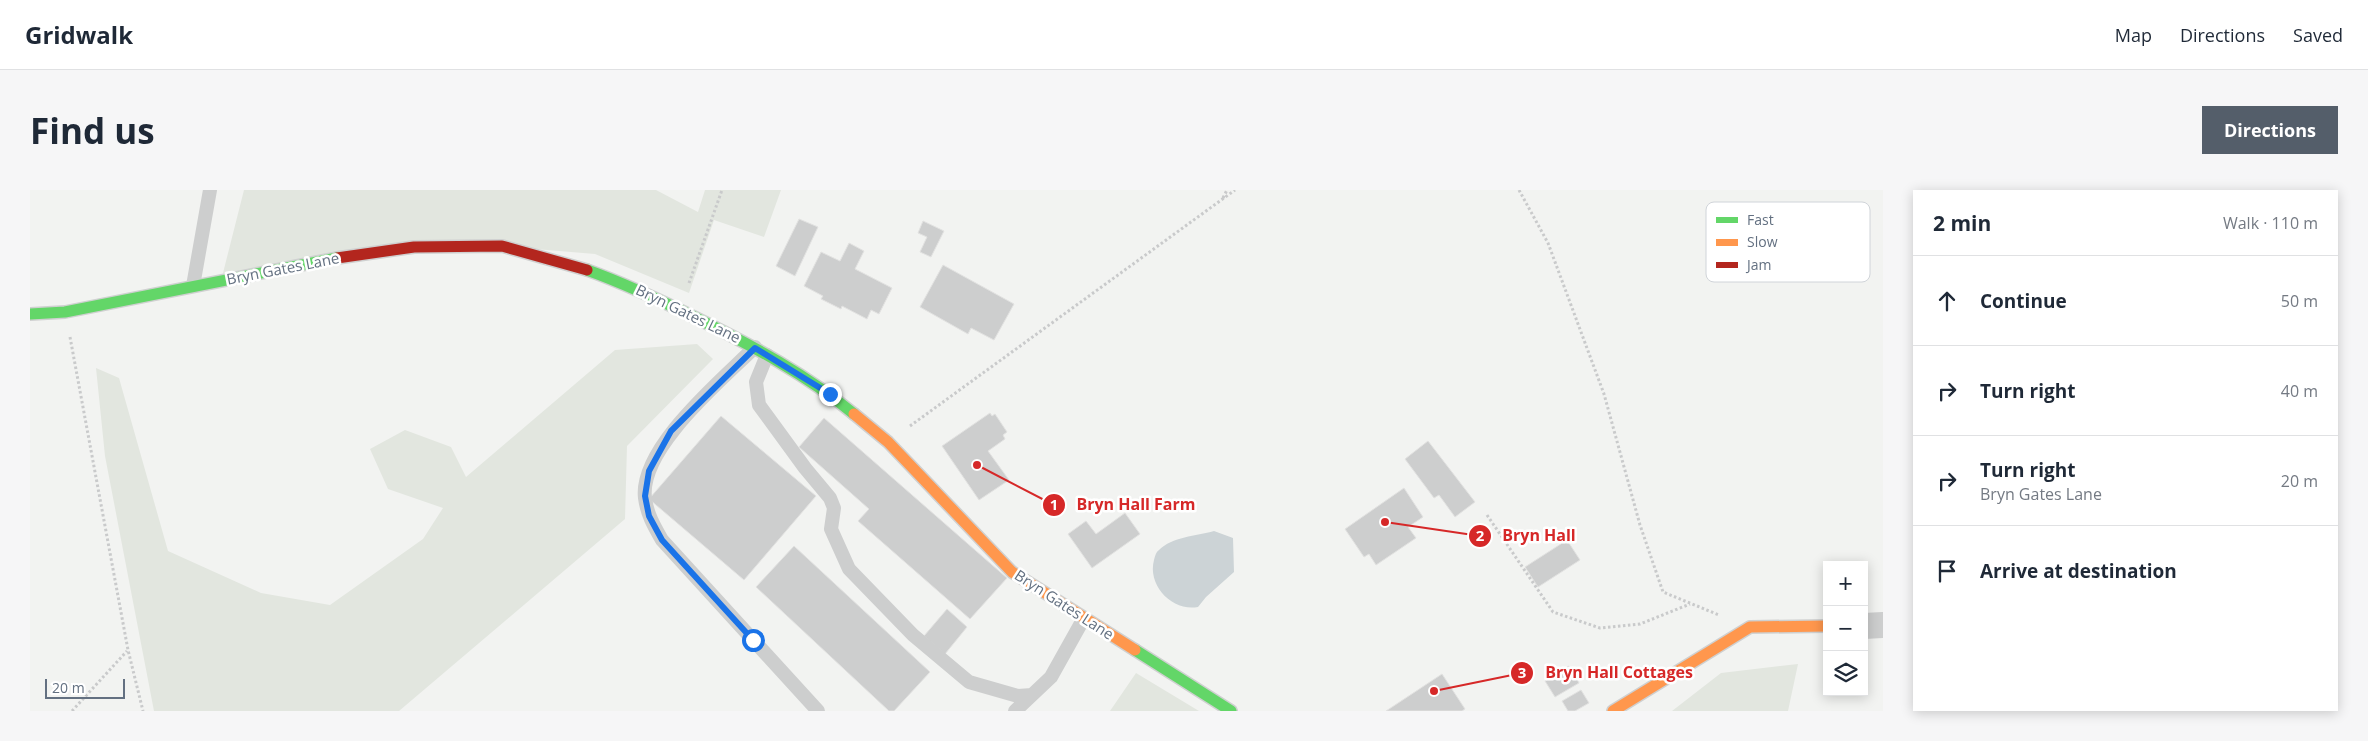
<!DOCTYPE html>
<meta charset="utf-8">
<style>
body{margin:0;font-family:"Open Sans",sans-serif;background:#f6f6f7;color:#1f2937}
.controls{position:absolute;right:15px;bottom:15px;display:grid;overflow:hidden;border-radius:0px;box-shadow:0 2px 12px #0003}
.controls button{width:45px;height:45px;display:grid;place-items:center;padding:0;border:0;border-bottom:1px solid #e0e1e3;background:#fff;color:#1f2937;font:25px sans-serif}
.scale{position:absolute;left:15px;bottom:12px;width:80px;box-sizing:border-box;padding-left:5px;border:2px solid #637081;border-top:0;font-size:14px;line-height:18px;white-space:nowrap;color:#637081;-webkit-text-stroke:4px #fff;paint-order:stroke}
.stop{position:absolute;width:15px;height:15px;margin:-11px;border:4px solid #1a73e8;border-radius:50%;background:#fff}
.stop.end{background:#1a73e8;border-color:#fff;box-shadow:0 1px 5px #0008}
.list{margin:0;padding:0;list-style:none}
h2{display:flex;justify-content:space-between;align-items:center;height:65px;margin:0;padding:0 20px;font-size:21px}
h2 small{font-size:16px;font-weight:400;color:#747a83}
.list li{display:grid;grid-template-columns:32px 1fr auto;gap:15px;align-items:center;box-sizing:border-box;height:90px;padding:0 20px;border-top:1px solid #e0e1e3}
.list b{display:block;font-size:19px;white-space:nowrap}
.list p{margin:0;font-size:16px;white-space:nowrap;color:#747a83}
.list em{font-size:16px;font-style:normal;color:#747a83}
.icon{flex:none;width:28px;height:28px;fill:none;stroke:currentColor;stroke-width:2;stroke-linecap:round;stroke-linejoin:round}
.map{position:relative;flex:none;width:1853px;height:521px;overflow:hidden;border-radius:0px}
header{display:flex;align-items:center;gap:30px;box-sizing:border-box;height:70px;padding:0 25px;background:#fff;border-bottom:1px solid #e0e1e3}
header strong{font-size:24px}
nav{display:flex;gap:28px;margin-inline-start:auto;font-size:18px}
.intro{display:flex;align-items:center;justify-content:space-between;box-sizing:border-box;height:120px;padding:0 30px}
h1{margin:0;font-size:35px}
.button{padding:12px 22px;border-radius:0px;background:#545e6a;color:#fff;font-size:18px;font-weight:700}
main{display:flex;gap:30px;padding:0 30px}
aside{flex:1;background:#fff;border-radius:0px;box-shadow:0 2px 12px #0003}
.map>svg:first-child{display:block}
.green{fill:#e2e6df}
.water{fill:#ccd3d6}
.building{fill:#cdcece;stroke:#e2e2e1}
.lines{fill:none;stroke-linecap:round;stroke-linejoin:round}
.fast-casing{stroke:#cfd0d0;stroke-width:14}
.slow-casing{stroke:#cfd0d0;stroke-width:14}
.jam-casing{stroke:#cfd0d0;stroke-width:14}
.path{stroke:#c9cacb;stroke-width:3;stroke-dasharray:2.5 2.5;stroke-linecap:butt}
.lane{stroke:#cdcece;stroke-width:14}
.street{stroke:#cdcece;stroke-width:26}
.fast{stroke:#63d668;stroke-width:11}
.slow{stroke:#ff974d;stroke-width:11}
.jam{stroke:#b3261e;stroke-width:11}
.route{stroke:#1a73e8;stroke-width:6}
.labels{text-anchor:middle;stroke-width:5;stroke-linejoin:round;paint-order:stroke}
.street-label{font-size:15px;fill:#637081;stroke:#fff}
.key{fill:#fff;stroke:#d0d4d9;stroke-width:1}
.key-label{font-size:14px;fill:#637081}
.leader{fill:none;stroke:#d62828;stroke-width:2}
.callout-dot{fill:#d62828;stroke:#fff;stroke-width:2}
.mark-label{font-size:15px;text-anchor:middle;font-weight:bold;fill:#fff}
.callout-label{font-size:16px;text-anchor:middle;font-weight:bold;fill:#d62828;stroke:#fff;stroke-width:5;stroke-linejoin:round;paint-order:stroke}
</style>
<header>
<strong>Gridwalk</strong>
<nav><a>Map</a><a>Directions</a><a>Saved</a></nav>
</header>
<div class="intro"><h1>Find us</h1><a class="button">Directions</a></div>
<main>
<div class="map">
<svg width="1853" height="521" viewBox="0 0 1853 521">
<rect width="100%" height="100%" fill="#f2f3f1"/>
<path class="green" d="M 214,0 L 626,0 L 668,22 L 675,0 L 751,0 L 734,47 L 684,30 L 659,103 L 565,64 L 431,53 L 193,83 Z
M 667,154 L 683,169 L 597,256 L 595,329 L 369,521 L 124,521 L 75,266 L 66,178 L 89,188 L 138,361 L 231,403 L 300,415 L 393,349 L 413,318 L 358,299 L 340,259 L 375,240 L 421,257 L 436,287 L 585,160 Z
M 1768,474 L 1758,521 L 1642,521 L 1691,483 Z
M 1106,483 L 1169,521 L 1080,521 Z"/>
<path class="water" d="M 1184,341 L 1203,348 L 1204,382 L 1176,407 L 1168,417 C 1143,422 1117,396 1124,370 C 1125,366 1126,362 1129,360 C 1142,347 1166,346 1184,341 Z"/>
<path class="building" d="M 769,29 L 788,37 L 765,86 L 746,76 Z
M 893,31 L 914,41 L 901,67 L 890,62 L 897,47 L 888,43 Z
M 819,53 L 834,61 L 825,79 L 862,98 L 849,124 L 841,120 L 837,129 L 812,116 L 811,119 L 791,109 L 793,106 L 774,96 L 791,62 L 810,71 Z
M 913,75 L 984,114 L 964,150 L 941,138 L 938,144 L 890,117 Z
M 960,223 L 962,226 L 965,224 L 977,242 L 973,245 L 975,249 L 958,261 L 979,290 L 949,310 L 912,256 Z
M 691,226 L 786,306 L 714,390 L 619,309 Z
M 794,228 L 977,388 L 940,429 L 828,331 L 839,319 L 769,257 Z
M 1398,251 L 1445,312 L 1425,327 L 1409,305 L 1404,308 L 1375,269 Z
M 1374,298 L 1393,327 L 1378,337 L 1386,348 L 1346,375 L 1339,364 L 1334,367 L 1315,339 Z
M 1095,323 L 1110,344 L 1062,378 L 1038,344 L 1056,331 L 1066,344 Z
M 1537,350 L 1550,370 L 1508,397 L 1495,377 Z
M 764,356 L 900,482 L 864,521 L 859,521 L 726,397 Z
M 917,419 L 937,437 L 915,464 L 894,446 Z
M 1539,476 L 1549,493 L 1525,507 L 1515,491 Z
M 1412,484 L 1435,519 L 1432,521 L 1356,521 Z
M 1551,500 L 1559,513 L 1545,521 L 1538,521 L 1532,511 Z"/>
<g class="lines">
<g class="fast-casing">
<path id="fast" d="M 557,80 C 596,94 632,111 668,129 C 723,156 777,185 824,224
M 0,124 L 35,122 L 307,68
M 1105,460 L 1201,521"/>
</g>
<g class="slow-casing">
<path id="slow" d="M 824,224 L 858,252 L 982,382 L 1105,460
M 1583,521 L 1720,437 L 1797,436"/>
</g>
<g class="jam-casing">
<path id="jam" d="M 307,68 L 384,57 L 472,56 L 557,80"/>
</g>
<path class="path" d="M 1489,0 L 1518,53 L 1574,204 L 1610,335 L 1633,402 L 1689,425
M 1193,8 L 1197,0
M 659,93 L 692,0
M 40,147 L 98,460 L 113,521
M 880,236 L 1205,0
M 1457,325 L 1523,422 L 1570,438 L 1610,434 L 1660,414
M 42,521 L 97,461"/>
<path class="lane" d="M 163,96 L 180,0
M 725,157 C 692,190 609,258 615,308 C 617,324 624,336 632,350 L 788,521
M 737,165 L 726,192 L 729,215 L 775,278 L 800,308 L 804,318 L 801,339 L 819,379 L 883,445 L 939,492 L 988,506 L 1002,505 L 1021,487 L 1054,428
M 985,521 L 1002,505"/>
<path class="street" d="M 1834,436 L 1853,435"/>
<use href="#fast" class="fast"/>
<use href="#slow" class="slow"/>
<use href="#jam" class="jam"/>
</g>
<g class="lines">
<path class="route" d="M 723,450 L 632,350 L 619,326 L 615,306 L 619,281 L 641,241 L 725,158 L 800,204"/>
</g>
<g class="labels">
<g class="street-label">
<text transform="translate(253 79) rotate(-11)" y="5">Bryn Gates Lane</text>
<text transform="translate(658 124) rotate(26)" y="5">Bryn Gates Lane</text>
<text transform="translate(1034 415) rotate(33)" y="5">Bryn Gates Lane</text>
</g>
</g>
<rect x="1676" y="12" width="164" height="80" rx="8" class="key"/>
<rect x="1686" y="27" width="22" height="6" fill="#63d668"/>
<rect x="1686" y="49" width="22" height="7" fill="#ff974d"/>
<rect x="1686" y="72" width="22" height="6" fill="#b3261e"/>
<g class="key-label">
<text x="1717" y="35">Fast</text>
<text x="1717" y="57">Slow</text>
<text x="1717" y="80">Jam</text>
</g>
<path class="leader" d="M947 275L1024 315M1355 332L1450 346M1404 501L1492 483"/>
<g class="callout-dot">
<circle cx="947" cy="275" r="5"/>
<circle cx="1355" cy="332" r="5"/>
<circle cx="1404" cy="501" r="5"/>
<circle cx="1024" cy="315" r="12"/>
<circle cx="1450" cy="346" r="12"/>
<circle cx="1492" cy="483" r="12"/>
</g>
<g class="mark-label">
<text x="1024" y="320">1</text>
<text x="1450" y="351">2</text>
<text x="1492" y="488">3</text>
</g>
<g class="callout-label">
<text x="1106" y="320">Bryn Hall Farm</text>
<text x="1509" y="351">Bryn Hall</text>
<text x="1589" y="488">Bryn Hall Cottages</text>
</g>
</svg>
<div class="controls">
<button>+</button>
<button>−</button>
<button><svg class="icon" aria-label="layers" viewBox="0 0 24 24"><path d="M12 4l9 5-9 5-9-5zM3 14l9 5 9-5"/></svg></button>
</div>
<div class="scale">20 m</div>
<div class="stop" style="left:723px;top:450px"></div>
<div class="stop end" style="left:800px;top:204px"></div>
</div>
<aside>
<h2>2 min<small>Walk · 110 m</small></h2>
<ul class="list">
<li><svg class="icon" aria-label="ahead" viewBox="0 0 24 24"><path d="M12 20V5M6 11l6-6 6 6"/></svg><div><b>Continue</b></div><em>50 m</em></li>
<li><svg class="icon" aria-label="right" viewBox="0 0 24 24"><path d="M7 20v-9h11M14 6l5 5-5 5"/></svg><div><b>Turn right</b></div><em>40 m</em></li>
<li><svg class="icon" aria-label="right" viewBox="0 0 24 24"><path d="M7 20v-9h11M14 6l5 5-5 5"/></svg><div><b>Turn right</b><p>Bryn Gates Lane</p></div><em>20 m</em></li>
<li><svg class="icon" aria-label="arrive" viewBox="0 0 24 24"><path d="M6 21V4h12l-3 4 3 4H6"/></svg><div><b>Arrive at destination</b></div></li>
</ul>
</aside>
</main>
